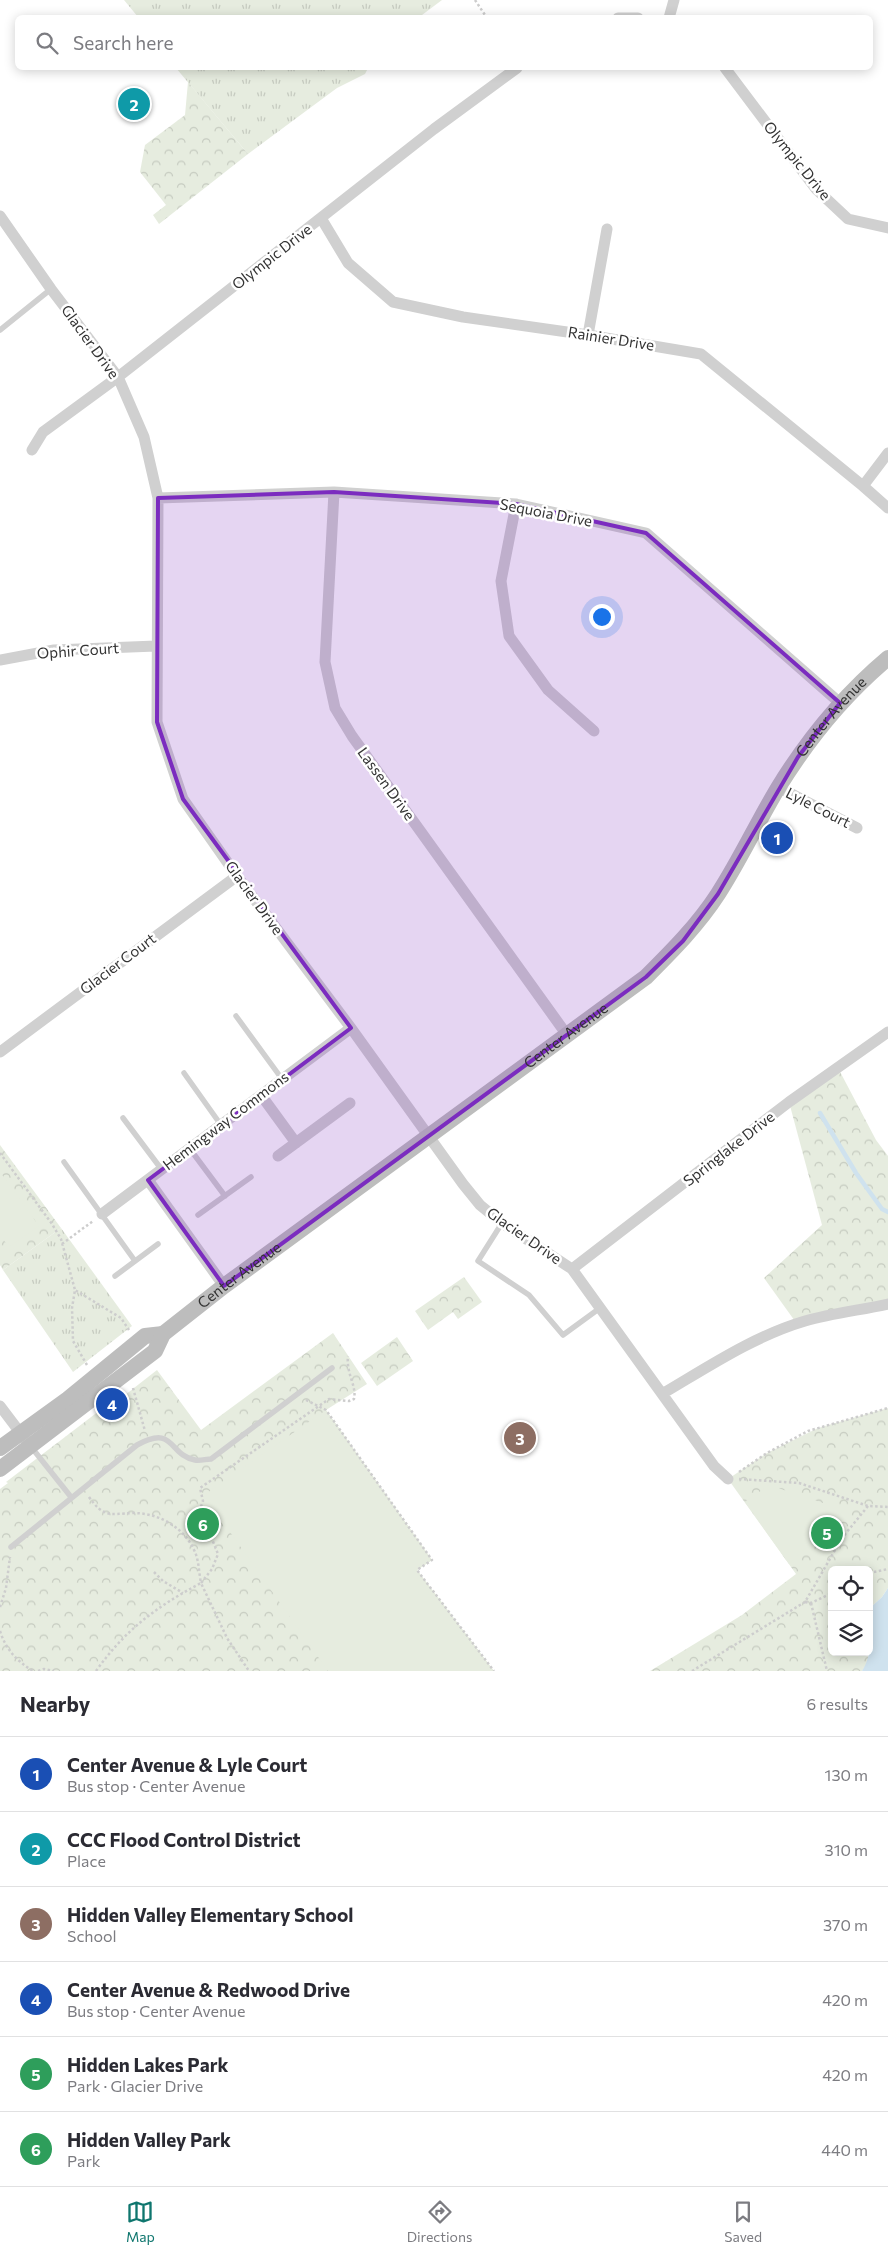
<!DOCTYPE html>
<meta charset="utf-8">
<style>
body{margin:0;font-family:Commissioner,sans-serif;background:#f7f7f7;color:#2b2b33}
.controls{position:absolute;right:15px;bottom:15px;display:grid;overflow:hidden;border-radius:8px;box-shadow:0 2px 12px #0003}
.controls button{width:45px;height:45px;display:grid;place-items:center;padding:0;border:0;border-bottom:1px solid #e1e1e2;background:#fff;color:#2b2b33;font:25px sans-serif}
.you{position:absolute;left:601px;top:616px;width:18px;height:18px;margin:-12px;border:4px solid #fff;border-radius:50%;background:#1a73e8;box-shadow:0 0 0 8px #1a73e833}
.badge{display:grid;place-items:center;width:32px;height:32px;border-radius:50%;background:#0f766e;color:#fff;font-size:16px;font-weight:700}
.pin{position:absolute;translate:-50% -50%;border:2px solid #fff;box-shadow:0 1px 5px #0006}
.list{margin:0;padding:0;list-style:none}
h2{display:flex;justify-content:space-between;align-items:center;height:65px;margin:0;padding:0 20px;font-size:21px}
h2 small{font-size:16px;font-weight:400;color:#7c7c81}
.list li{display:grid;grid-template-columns:32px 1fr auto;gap:15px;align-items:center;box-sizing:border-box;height:75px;padding:0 20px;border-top:1px solid #e1e1e2}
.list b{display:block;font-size:19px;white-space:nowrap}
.list p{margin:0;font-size:16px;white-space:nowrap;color:#7c7c81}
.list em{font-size:16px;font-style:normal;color:#7c7c81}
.icon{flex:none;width:28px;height:28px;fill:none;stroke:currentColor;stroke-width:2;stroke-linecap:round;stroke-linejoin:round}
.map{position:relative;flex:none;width:888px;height:1671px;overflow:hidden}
.search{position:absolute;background:#fff;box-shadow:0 2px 12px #0003;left:15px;right:15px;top:15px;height:55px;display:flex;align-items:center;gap:12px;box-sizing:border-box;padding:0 18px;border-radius:8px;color:#7c7c81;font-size:19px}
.sheet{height:515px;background:#fff}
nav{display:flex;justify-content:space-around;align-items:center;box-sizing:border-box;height:70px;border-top:1px solid #e1e1e2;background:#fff;font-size:14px;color:#7c7c81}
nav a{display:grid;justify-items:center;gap:2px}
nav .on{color:#0f766e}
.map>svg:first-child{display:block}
.grass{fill:url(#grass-tufts)}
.forest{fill:url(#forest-crowns)}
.garden{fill:#e6ecdf}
.water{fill:#cfe2ee}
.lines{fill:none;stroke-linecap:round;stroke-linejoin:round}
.stream{stroke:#cfe2ee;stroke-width:4.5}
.path{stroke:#cdcdcd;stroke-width:2.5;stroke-dasharray:2.5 2.5;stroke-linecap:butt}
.lane{stroke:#d0d0d0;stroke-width:5.5}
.street{stroke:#d0d0d0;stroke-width:11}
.secondary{stroke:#bdbdbd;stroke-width:16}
.marked{fill:#7b2cbf;fill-opacity:0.2;stroke:#7b2cbf;stroke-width:4;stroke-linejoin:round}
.labels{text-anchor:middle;stroke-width:5;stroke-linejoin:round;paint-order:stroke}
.street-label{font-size:15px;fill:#333;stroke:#fff}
</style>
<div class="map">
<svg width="888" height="1671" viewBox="0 0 888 1671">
<defs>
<pattern id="grass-tufts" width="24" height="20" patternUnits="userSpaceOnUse" patternTransform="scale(1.25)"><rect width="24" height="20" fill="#e6ecdf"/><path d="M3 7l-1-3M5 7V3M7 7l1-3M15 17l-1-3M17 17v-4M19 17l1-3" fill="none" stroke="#c6cbc0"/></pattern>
<pattern id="forest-crowns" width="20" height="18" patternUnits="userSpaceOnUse" patternTransform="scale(1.25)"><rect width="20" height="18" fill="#e6ecdf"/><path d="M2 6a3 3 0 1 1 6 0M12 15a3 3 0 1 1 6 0" fill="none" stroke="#c6cbc0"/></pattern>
</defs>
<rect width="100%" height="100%" fill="#fff"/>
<path class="grass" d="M 124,0 L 442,0 L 418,18 L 138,17 Z
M 176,68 L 368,68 L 365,74 L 337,88 L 248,154 Z
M 61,1228 L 132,1326 L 73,1372 L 3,1270 Z"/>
<path class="forest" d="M 188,82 L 248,154 L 159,224 L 153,215 L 166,205 L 140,172 L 145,145 L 185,115 Z
M 837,1066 L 876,1140 L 888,1156 L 888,1304 L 797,1324 L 764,1278 L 822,1225 L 789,1102 Z
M 0,1145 L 61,1228 L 3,1270 L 0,1265 Z
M 464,1277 L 482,1302 L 458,1319 L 453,1312 L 428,1330 L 415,1311 Z
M 333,1333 L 367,1384 L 326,1410 L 432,1560 L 417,1570 L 494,1671 L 0,1671 L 0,1489 L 8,1483 L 6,1482 L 99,1411 L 102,1413 L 157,1370 L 201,1430 Z
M 397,1337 L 413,1361 L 377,1386 L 361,1363 Z
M 888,1408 L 888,1588 L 882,1597 L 870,1608 L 869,1615 L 869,1570 L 832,1570 L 832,1652 L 868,1652 L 868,1663 L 862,1671 L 650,1671 L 742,1615 L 796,1574 L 728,1479 L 767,1453 L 818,1428 Z"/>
<path class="garden" d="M 0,1172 L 39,1226 L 9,1247 L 0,1235 Z
M 326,1410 L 432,1560 L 417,1570 L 494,1671 L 328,1671 L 204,1495 Z
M 769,1485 L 844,1510 L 789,1564 L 745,1502 Z"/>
<path class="water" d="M 888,1588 L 888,1671 L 862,1671 C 874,1654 869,1629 870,1608 L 882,1597 Z"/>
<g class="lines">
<path class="stream" d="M 820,1113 L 856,1173 L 882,1209 L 888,1212"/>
<path class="path" d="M 475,0 L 487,18
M 0,1153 L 52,1224 L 61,1239 L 75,1290
M 62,1244 L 93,1221
M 87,1365 L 73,1341 L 72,1308 L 75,1290 L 121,1318 L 129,1330
M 133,1388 L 145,1431
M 306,1400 L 326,1410 L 432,1560 L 417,1570 L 494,1671
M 739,1472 L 767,1453 L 808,1431 L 888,1408
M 739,1479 L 799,1483 L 868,1506 L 888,1507
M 89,1497 C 104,1518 109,1514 133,1513 C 159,1513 184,1527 195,1552 C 199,1561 199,1574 201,1583
M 154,1572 L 163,1581 L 183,1593
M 869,1573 L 888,1569
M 201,1583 L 212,1569 L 218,1554 L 200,1509 L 203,1501 L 200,1488 L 329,1399 L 349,1401 L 354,1399 C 357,1386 346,1374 348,1356
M 805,1602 L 811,1603 L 832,1593
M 811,1603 L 827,1671
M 0,1607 L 6,1588 L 10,1557
M 0,1631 C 6,1650 17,1661 33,1671
M 38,1671 L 44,1669 L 54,1671
M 96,1671 C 126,1629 156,1607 201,1583 L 227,1638 L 249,1671
M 692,1671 L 805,1602 L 842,1538 L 868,1506"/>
<path class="lane" d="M 0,330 L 51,289
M 236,1016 L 282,1079
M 184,1073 L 221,1125
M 123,1118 L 162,1170
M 190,1149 L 225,1196
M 64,1162 L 135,1261
M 198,1215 L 251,1177
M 502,1223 L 478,1261 L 529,1295 L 563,1335 L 600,1308
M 115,1276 L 158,1244
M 32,1448 L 71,1497
M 11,1547 L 137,1445 C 175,1424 168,1455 195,1460 C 200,1461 206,1459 211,1459 L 332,1368"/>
<path class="street" d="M 618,18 L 638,18
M 669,18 L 674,0
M 725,68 L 816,189 L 848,219 L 888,228
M 0,216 L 51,289 L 118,377 L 144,437 L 158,498 L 157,722 L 183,799 L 237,876 L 351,1028 L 463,1184 L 480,1205 L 502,1223 L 572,1269 L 714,1466 L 728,1479
M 321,218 L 348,263 L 393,302 L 463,317 L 588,335 L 701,354 L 863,486 L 888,508
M 588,335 L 607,229
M 32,450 L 43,432 L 118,377 L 434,129 L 517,68
M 863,486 L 888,453
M 334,492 L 325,662 L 335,708 L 352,736 L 567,1035
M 158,498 L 334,492 L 516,504 L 646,533 L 840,703
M 516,504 L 501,581 L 509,636 L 548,690 L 594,731
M 0,660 L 54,650 L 156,646
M 778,787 L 857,828
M 0,1052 L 237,876
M 261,1095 L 296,1143
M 278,1156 L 350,1103
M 148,1180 L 224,1286
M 102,1214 L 351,1028
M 572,1269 L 789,1102 L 888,1032
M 662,1394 C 708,1367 754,1336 805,1321 C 832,1313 861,1310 888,1304
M 0,1406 L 25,1439"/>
<g class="secondary">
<path d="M 0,1448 L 68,1399 L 145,1336 L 163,1334"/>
<path id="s1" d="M 0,1469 L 155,1351 L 163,1334 L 224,1286 L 646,977 C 672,951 698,925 718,894 C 740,860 757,823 778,788 C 808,739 844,695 888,658"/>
</g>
</g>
<path class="marked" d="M 334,492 L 516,504 L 646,533 L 840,703 L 798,757 L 718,894 L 683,941 L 646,977 L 224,1286 L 148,1180 L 351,1028 L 183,799 L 157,722 L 158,498 Z"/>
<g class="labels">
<g class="street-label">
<text transform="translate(797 161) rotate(51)" y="5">Olympic Drive</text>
<text transform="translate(272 257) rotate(-38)" y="5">Olympic Drive</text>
<text transform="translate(611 339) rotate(9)" y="5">Rainier Drive</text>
<text transform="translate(90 342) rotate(54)" y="5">Glacier Drive</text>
<text transform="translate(546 513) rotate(11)" y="5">Sequoia Drive</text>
<text transform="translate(78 651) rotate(-4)" y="5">Ophir Court</text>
<text dy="5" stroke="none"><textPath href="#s1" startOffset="1135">Center Avenue</textPath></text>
<text transform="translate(386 784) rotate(54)" y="5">Lassen Drive</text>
<text transform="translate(818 808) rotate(27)" y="5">Lyle Court</text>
<text transform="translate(254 898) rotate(54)" y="5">Glacier Drive</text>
<text transform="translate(118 964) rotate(-37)" y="5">Glacier Court</text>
<text dy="5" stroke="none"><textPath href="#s1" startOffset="715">Center Avenue</textPath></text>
<text transform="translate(226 1121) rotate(-37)" y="5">Hemingway Commons</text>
<text transform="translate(729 1149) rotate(-38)" y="5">Springlake Drive</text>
<text transform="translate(524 1236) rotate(35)" y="5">Glacier Drive</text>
<text dy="5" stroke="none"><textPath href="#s1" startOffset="310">Center Avenue</textPath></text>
</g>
</g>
</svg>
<div class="controls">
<button><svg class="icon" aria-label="locate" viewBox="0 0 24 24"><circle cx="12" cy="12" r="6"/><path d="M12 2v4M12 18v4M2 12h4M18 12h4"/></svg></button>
<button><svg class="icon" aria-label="layers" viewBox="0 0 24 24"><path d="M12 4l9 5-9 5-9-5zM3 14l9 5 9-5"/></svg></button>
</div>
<div class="you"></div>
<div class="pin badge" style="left:777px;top:838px;background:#1a4fb4">1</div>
<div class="pin badge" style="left:134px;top:104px;background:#0f9aa8">2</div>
<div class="pin badge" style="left:520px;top:1438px;background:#8d6e63">3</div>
<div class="pin badge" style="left:112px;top:1404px;background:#1a4fb4">4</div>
<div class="pin badge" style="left:827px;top:1533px;background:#2e9e5b">5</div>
<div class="pin badge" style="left:203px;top:1524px;background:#2e9e5b">6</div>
<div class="search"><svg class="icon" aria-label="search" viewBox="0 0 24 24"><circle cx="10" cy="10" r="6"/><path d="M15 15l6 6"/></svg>Search here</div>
</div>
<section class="sheet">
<h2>Nearby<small>6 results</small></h2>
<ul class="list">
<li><span class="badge" style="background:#1a4fb4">1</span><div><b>Center Avenue &amp; Lyle Court</b><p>Bus stop · Center Avenue</p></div><em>130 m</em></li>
<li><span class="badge" style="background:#0f9aa8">2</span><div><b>CCC Flood Control District</b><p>Place</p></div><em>310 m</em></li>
<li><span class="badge" style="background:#8d6e63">3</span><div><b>Hidden Valley Elementary School</b><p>School</p></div><em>370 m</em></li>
<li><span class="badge" style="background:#1a4fb4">4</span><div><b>Center Avenue &amp; Redwood Drive</b><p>Bus stop · Center Avenue</p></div><em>420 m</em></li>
<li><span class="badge" style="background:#2e9e5b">5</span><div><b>Hidden Lakes Park</b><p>Park · Glacier Drive</p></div><em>420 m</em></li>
<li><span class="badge" style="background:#2e9e5b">6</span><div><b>Hidden Valley Park</b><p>Park</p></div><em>440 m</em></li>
</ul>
</section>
<nav>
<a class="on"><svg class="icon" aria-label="map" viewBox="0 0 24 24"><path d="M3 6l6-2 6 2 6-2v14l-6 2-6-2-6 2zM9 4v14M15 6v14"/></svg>Map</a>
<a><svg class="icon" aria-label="directions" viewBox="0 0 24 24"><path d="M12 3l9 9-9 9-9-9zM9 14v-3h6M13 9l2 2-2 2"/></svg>Directions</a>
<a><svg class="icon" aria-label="saved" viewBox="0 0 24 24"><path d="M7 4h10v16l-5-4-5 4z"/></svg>Saved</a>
</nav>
